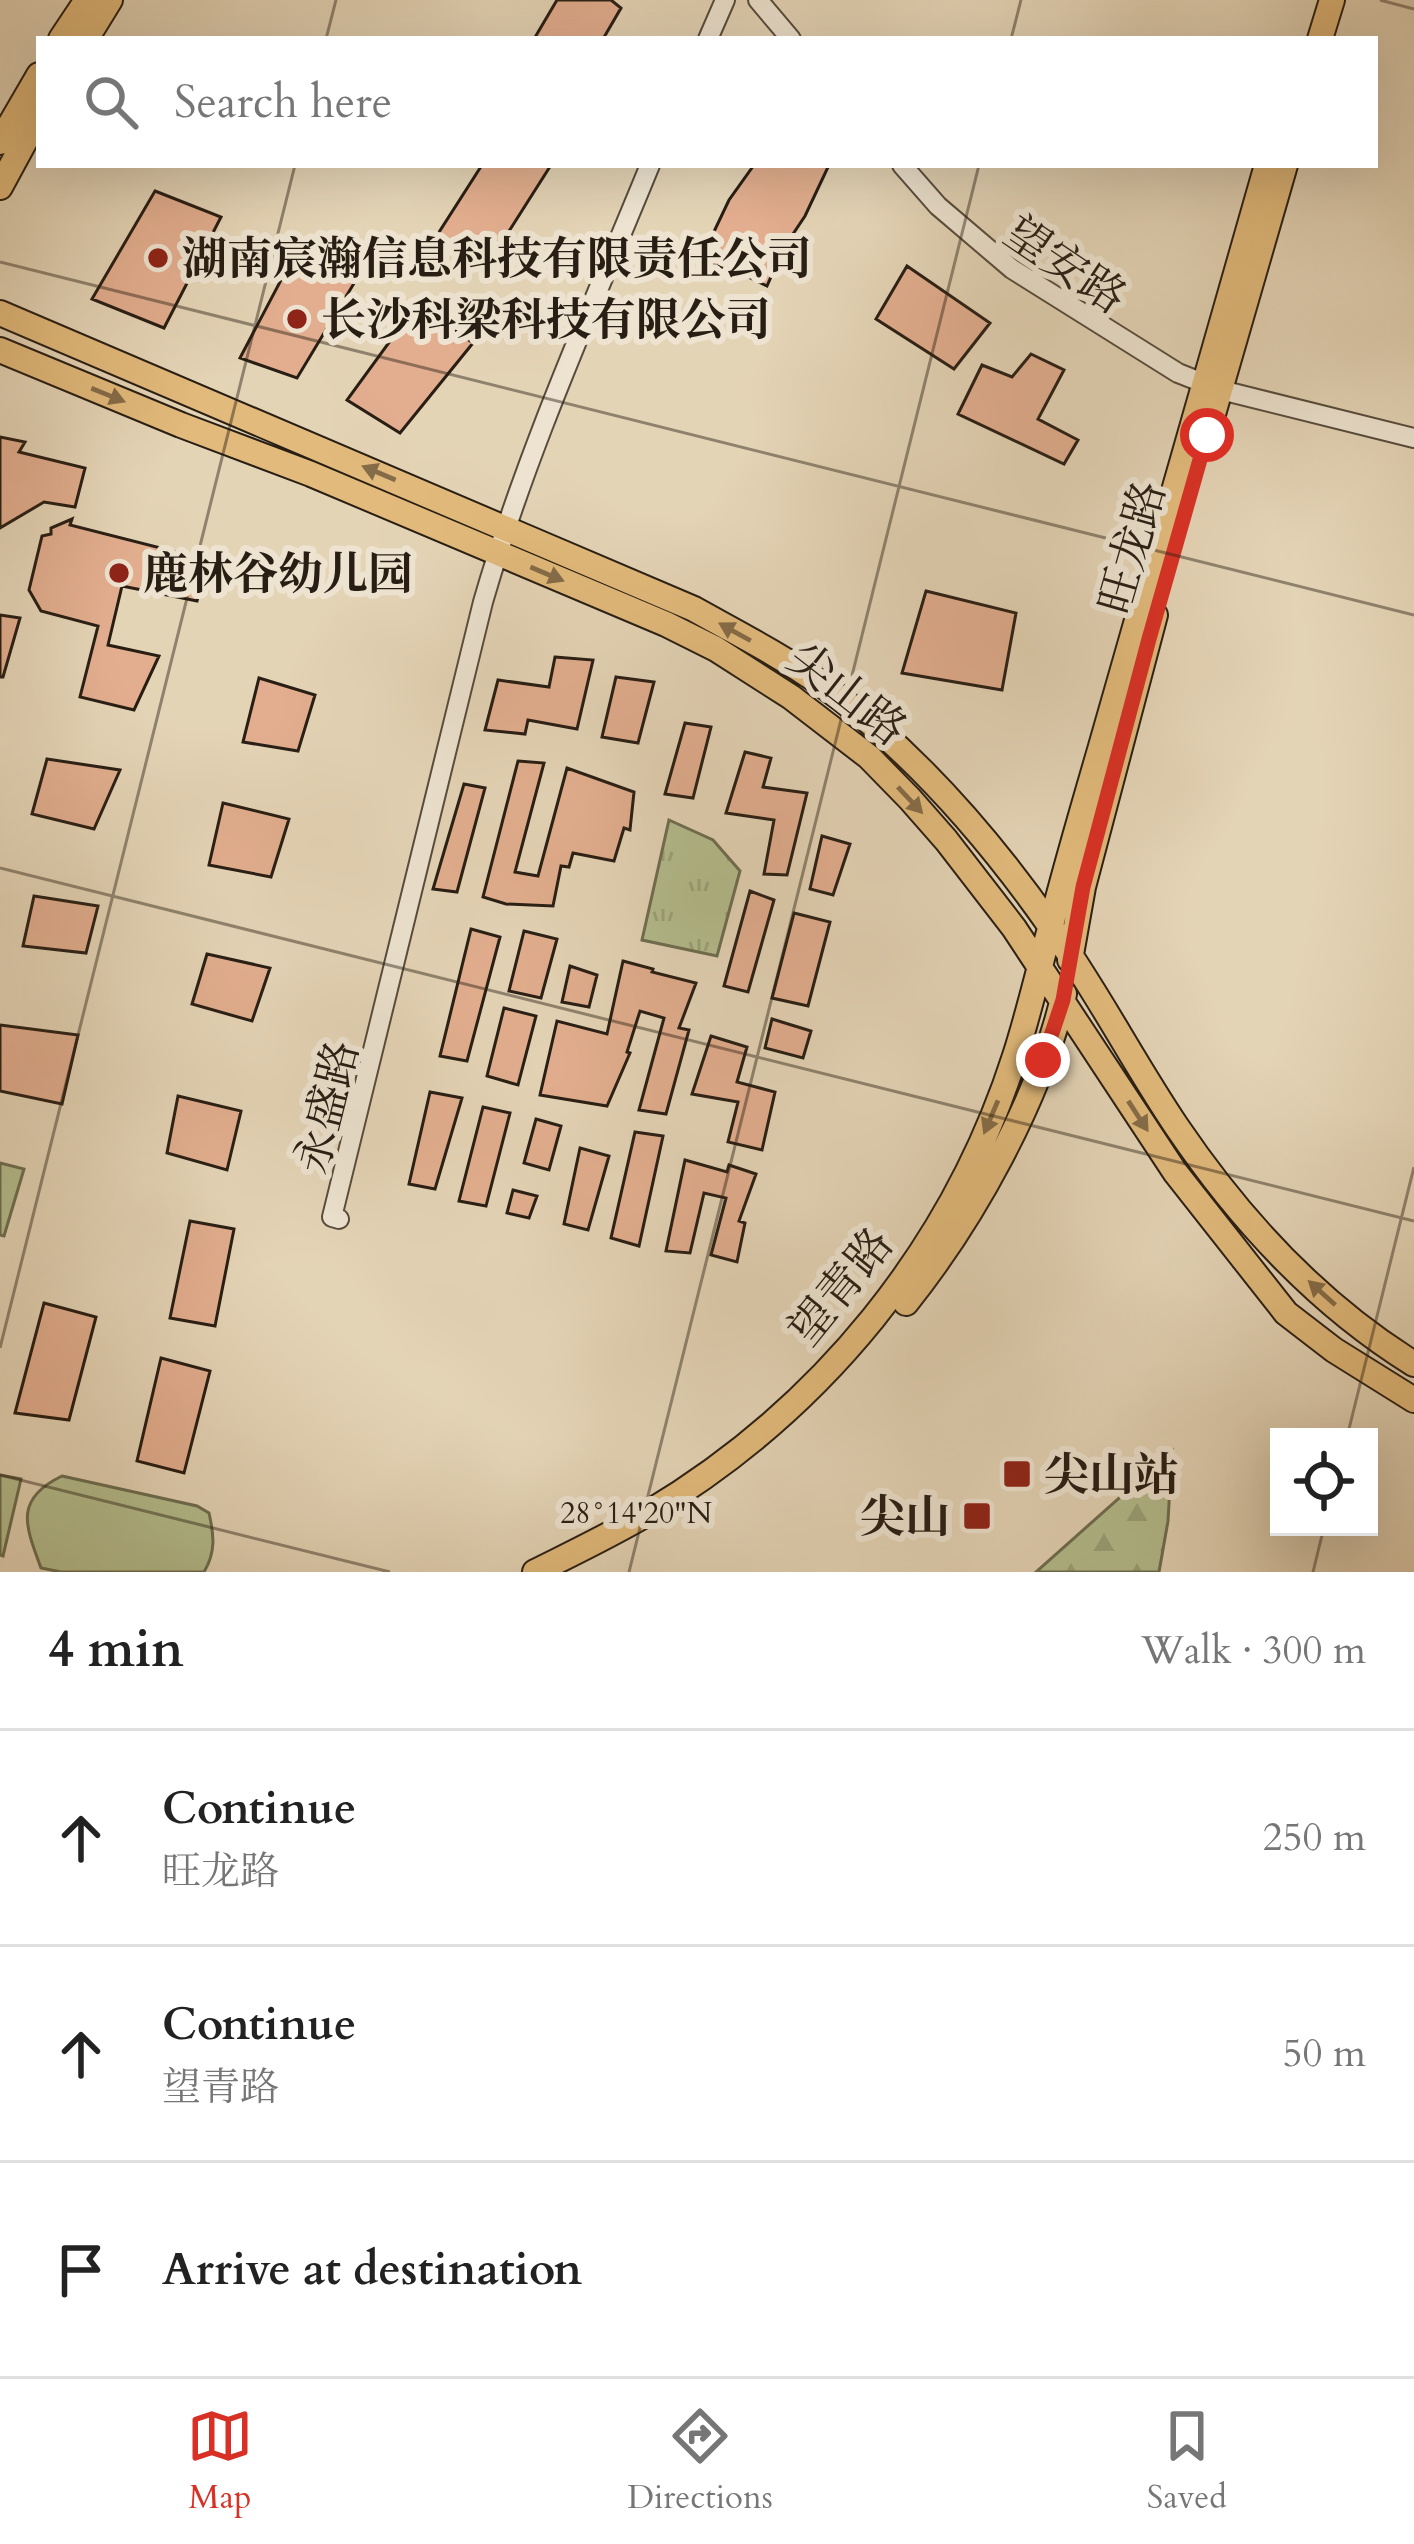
<!DOCTYPE html>
<meta charset="utf-8">
<style>
body{margin:0;font-family:Cardo,"Noto Serif SC",serif;background:#f6f6f6;color:#222}
.controls{position:absolute;right:36px;bottom:36px;display:grid;overflow:hidden;border-radius:0px;box-shadow:0 12px 48px #0002}
.controls button{width:108px;height:108px;display:grid;place-items:center;padding:0;border:0;border-bottom:3px solid #e0e0e0;background:#fff;color:#222;font:60px sans-serif}
.stop{position:absolute;width:36px;height:36px;margin:-27px;border:9px solid #d93025;border-radius:50%;background:#fff}
.stop.end{background:#d93025;border-color:#fff;box-shadow:0 3px 12px #0008}
.list{margin:0;padding:0;list-style:none}
h2{display:flex;justify-content:space-between;align-items:center;height:156px;margin:0;padding:0 48px;font-size:51px}
h2 small{font-size:39px;font-weight:400;color:#767676}
.list li{display:grid;grid-template-columns:78px 1fr auto;gap:36px;align-items:center;box-sizing:border-box;height:216px;padding:0 48px;border-top:3px solid #e0e0e0}
.list b{display:block;font-size:45px;white-space:nowrap}
.list p{margin:0;font-size:39px;white-space:nowrap;color:#767676}
.list em{font-size:39px;font-style:normal;color:#767676}
.icon{flex:none;width:66px;height:66px;fill:none;stroke:currentColor;stroke-width:2;stroke-linecap:round;stroke-linejoin:round}
.map{position:relative;flex:none;width:1414px;height:1572px;overflow:hidden}
.search{position:absolute;background:#fff;box-shadow:0 12px 48px #0002;left:36px;right:36px;top:36px;height:132px;display:flex;align-items:center;gap:30px;box-sizing:border-box;padding:0 42px;border-radius:0px;color:#767676;font-size:45px}
.sheet{height:804px;background:#fff}
nav{display:flex;justify-content:space-around;align-items:center;box-sizing:border-box;height:168px;border-top:3px solid #e0e0e0;background:#fff;font-size:33px;color:#767676}
nav a{display:grid;justify-items:center;gap:6px}
nav .on{color:#d93025}
.map>svg:first-child{display:block}
.grass{fill:url(#grass-tufts);stroke:#6e6e51;stroke-width:3}
.forest{fill:url(#forest-firs);stroke:#6e6e51;stroke-width:3}
.pitch{fill:#b4bd8e;stroke:#6e6e51;stroke-width:3}
.building{fill:#e2ae8f;stroke:#281e14;stroke-width:3}
.lines{fill:none;stroke-linecap:round;stroke-linejoin:round}
.minor-casing{stroke:#574c3c;stroke-width:22}
.major-casing{stroke:#281e14;stroke-width:28}
.minor{stroke:#ede3d0;stroke-width:18}
.major{stroke:#e2ba7b;stroke-width:24}
.oneway{fill:#856c48}
.route{stroke:#d93025;stroke-width:15}
.ticks{fill:none;stroke:#281e14;stroke-width:3;stroke-opacity:0.45}
.poi-dot{fill:#8f2418;stroke:#ede3d0;stroke-width:4.5}
.labels{text-anchor:middle;stroke-width:12;stroke-linejoin:round;paint-order:stroke}
.poi-label{font-size:45px;font-weight:bold;fill:#281e14;stroke:#ede3d0;text-anchor:start}
.street-label{font-size:45px;fill:#281e14;stroke:#ede3d0}
.ticks-label{font-size:30px;text-anchor:middle;fill:#281e14;stroke:#ede3d0;stroke-width:12;stroke-linejoin:round;paint-order:stroke}
</style>
<div class="map">
<svg width="1414" height="1572" viewBox="0 0 1414 1572">
<defs>
<pattern id="grass-tufts" width="24" height="20" patternUnits="userSpaceOnUse" patternTransform="scale(3)"><rect width="24" height="20" fill="#b4bd8e"/><path d="M3 7l-1-3M5 7V3M7 7l1-3M15 17l-1-3M17 17v-4M19 17l1-3" fill="none" stroke="#9ba27a"/></pattern>
<pattern id="forest-firs" width="22" height="20" patternUnits="userSpaceOnUse" patternTransform="scale(3)"><rect width="22" height="20" fill="#b4bd8e"/><path d="M5 1l3.5 6h-7zM16 11l3.5 6h-7z" fill="#9ba27a"/></pattern>
</defs>
<rect width="100%" height="100%" fill="#e4d4b6"/>
<filter id="stains"><feTurbulence type="fractalNoise" baseFrequency=".00167" numOctaves="4"/><feColorMatrix values="0 0 0 0 .2 0 0 0 0 .09 0 0 0 0 .02 0 0 0 .5 -.17"/></filter>
<radialGradient id="worn" r=".72"><stop offset=".6" stop-color="#630" stop-opacity="0"/><stop offset="1" stop-color="#630" stop-opacity=".3"/></radialGradient>
<path class="grass" d="M 669,820 L 713,840 L 740,871 L 717,956 L 642,940 Z"/>
<path class="forest" d="M 1172,1451 L 1168,1521 L 1159,1572 L 1036,1572 Z"/>
<path class="pitch" d="M 0,1163 L 24,1169 L 4,1236 L 0,1235 Z
M 0,1475 L 21,1479 L 3,1556 L 0,1555 Z
M 62,1476 L 197,1506 L 209,1513 C 214,1535 216,1552 204,1572 L 61,1572 L 41,1568 C 25,1525 14,1499 62,1476 Z"/>
<path class="building" d="M 557,0 L 611,0 L 621,8 L 603,39 L 534,39 Z
M 482,165 L 551,165 L 485,269 L 434,240 Z
M 754,165 L 829,165 L 805,216 L 783,249 L 767,286 L 740,273 L 700,261 L 729,200 Z
M 155,191 L 221,217 L 164,328 L 92,299 Z
M 301,242 L 356,280 L 297,378 L 240,358 Z
M 907,266 L 990,323 L 954,369 L 876,319 Z
M 417,304 L 473,343 L 400,433 L 347,400 Z
M 1031,354 L 1064,370 L 1038,419 L 1078,440 L 1064,464 L 958,414 L 982,365 L 1012,377 Z
M 0,437 L 25,442 L 19,452 L 85,468 L 75,507 L 44,502 L 0,528 Z
M 72,519 L 70,525 L 208,560 L 197,601 L 122,586 L 108,645 L 159,656 L 134,710 L 80,697 L 98,626 L 41,611 L 29,590 L 42,536 L 51,534 L 51,528 Z
M 926,591 L 1016,613 L 1002,690 L 902,673 Z
M 0,615 L 20,618 L 3,677 L 0,677 Z
M 555,657 L 593,660 L 577,729 L 528,720 L 525,734 L 485,730 L 498,680 L 549,687 Z
M 616,677 L 654,682 L 638,743 L 602,737 Z
M 259,678 L 315,695 L 298,751 L 243,742 Z
M 685,723 L 711,727 L 693,798 L 665,794 Z
M 745,752 L 771,758 L 763,787 L 807,793 L 787,875 L 764,874 L 774,820 L 726,813 Z
M 47,759 L 120,770 L 94,829 L 32,814 Z
M 518,761 L 544,763 L 515,872 L 538,876 L 567,768 L 634,792 L 630,830 L 624,828 L 614,861 L 573,853 L 569,867 L 561,866 L 553,906 L 506,904 L 483,897 Z
M 464,784 L 485,788 L 457,892 L 433,889 Z
M 223,803 L 289,819 L 271,877 L 209,865 Z
M 822,836 L 850,844 L 833,895 L 810,889 Z
M 750,891 L 774,900 L 748,992 L 724,986 Z
M 34,896 L 98,906 L 86,953 L 23,946 Z
M 794,913 L 830,922 L 808,1006 L 772,998 Z
M 471,929 L 500,937 L 467,1061 L 440,1056 Z
M 524,931 L 557,939 L 541,998 L 509,991 Z
M 207,954 L 270,968 L 252,1021 L 192,1004 Z
M 623,961 L 653,969 L 652,972 L 696,983 L 679,1028 L 689,1030 L 666,1114 L 639,1110 L 664,1018 L 640,1011 L 627,1052 L 630,1053 L 607,1106 L 540,1095 L 557,1021 L 607,1034 Z
M 570,966 L 597,975 L 589,1007 L 562,1002 Z
M 504,1008 L 536,1016 L 518,1085 L 487,1076 Z
M 772,1019 L 811,1031 L 803,1058 L 765,1048 Z
M 0,1025 L 78,1035 L 62,1104 L 0,1091 Z
M 711,1036 L 747,1047 L 737,1082 L 775,1092 L 762,1150 L 728,1142 L 738,1102 L 692,1094 Z
M 430,1092 L 462,1098 L 435,1189 L 409,1184 Z
M 178,1096 L 241,1111 L 227,1170 L 167,1153 Z
M 483,1107 L 510,1113 L 486,1206 L 459,1201 Z
M 536,1119 L 561,1126 L 549,1170 L 524,1163 Z
M 635,1132 L 663,1136 L 639,1246 L 611,1238 Z
M 580,1148 L 609,1156 L 588,1230 L 564,1224 Z
M 685,1160 L 727,1172 L 729,1165 L 756,1174 L 739,1221 L 745,1223 L 737,1262 L 711,1255 L 726,1198 L 704,1193 L 690,1253 L 666,1251 Z
M 513,1190 L 537,1196 L 529,1218 L 507,1213 Z
M 190,1221 L 234,1229 L 215,1326 L 170,1318 Z
M 44,1303 L 96,1317 L 69,1420 L 15,1413 Z
M 161,1358 L 210,1371 L 184,1473 L 137,1461 Z"/>
<g class="lines">
<g class="minor-casing">
<path id="minor" d="M 758,0 L 791,39
M 708,39 L 725,0
M 902,165 L 938,206 L 1012,269 L 1178,373 L 1221,390 L 1414,438
M 339,1219 L 332,1217 L 483,602 C 526,453 591,309 650,165"/>
</g>
<g class="major-casing">
<path id="major" d="M 61,39 L 87,0
M 86,39 L 110,0
M 1320,39 L 1332,0
M 0,142 L 39,75
M 0,187 L 39,115
M 0,313 L 694,609 C 737,633 780,655 820,683 C 909,747 988,837 1051,927 C 1097,991 1133,1062 1177,1127 C 1240,1220 1319,1305 1414,1364
M 0,350 L 181,425 L 311,474 L 666,624 L 716,649 L 791,697 L 869,757 L 910,799 L 946,840 L 1014,928 L 1175,1172 L 1286,1313 L 1334,1350 L 1414,1400
M 1213,414 L 1285,165
M 1070,960 L 1083,887 L 1155,615
M 906,1303 C 973,1219 1040,1099 1064,994
M 535,1572 C 573,1553 611,1535 648,1513 C 821,1410 953,1249 1015,1056 C 1029,1013 1039,968 1051,925 C 1066,866 1083,808 1100,750 C 1155,555 1212,360 1267,165"/>
</g>
<use href="#minor" class="minor"/>
<use href="#major" class="major"/>
</g>
<defs><path id="oneway-solid" d="M-6-.8H1V-3.2L6.5 0L1 3.2V.8H-6Z" transform="scale(3)"/></defs>
<g class="oneway">
<use href="#oneway-solid" transform="translate(108 395) rotate(22)"/>
<use href="#oneway-solid" transform="translate(379 473) rotate(-157)"/>
<use href="#oneway-solid" transform="translate(547 574) rotate(23)"/>
<use href="#oneway-solid" transform="translate(735 632) rotate(-151)"/>
<use href="#oneway-solid" transform="translate(910 800) rotate(47)"/>
<use href="#oneway-solid" transform="translate(1138 1116) rotate(57)"/>
<use href="#oneway-solid" transform="translate(991 1117) rotate(113)"/>
<use href="#oneway-solid" transform="translate(1322 1293) rotate(-138)"/>
</g>
<g class="lines">
<path class="route" d="M 1043,1060 L 1063,1000 L 1083,887 L 1149,639 L 1207,435"/>
</g>
<path class="ticks" d="M 1380,0 L 1414,9M 326,39 L 336,0M 1011,39 L 1021,0M 0,262 L 1414,615M 0,868 L 1414,1221M 0,1348 L 295,165M 1347,1437 L 1414,1167M 0,1475 L 390,1572M 629,1572 L 979,165M 1313,1572 L 1324,1527"/>
<g class="poi-dot">
<circle cx="158" cy="258" r="12"/>
<circle cx="297" cy="319" r="12"/>
<circle cx="119" cy="573" r="12"/>
<rect x="1002" y="1459" width="30" height="30" rx="6"/>
<rect x="962" y="1501" width="30" height="30" rx="6"/>
</g>
<g class="labels">
<g class="poi-label">
<text x="182" y="274">湖南宸瀚信息科技有限责任公司</text>
<text x="321" y="335">长沙科梁科技有限公司</text>
<text x="143" y="589">鹿林谷幼儿园</text>
<text x="1044" y="1490">尖山站</text>
<text x="950" y="1532" text-anchor="end">尖山</text>
</g>
<g class="street-label">
<text transform="translate(1066 264) rotate(34)" y="16">望安路</text>
<text transform="translate(1131 547) rotate(-74)" y="16">旺龙路</text>
<text transform="translate(848 693) rotate(38)" y="16">尖山路</text>
<text transform="translate(326 1107) rotate(-76)" y="16">永盛路</text>
<text transform="translate(840 1286) rotate(-51)" y="16">望青路</text>
</g>
</g>
<g class="ticks-label">
<text x="636" y="1523">28°14'20"N</text>
</g>
<rect width="100%" height="100%" filter="url(#stains)"/>
<rect width="100%" height="100%" fill="url(#worn)"/>
</svg>
<div class="controls">
<button><svg class="icon" aria-label="locate" viewBox="0 0 24 24"><circle cx="12" cy="12" r="6"/><path d="M12 2v4M12 18v4M2 12h4M18 12h4"/></svg></button>
</div>
<div class="stop" style="left:1207px;top:435px"></div>
<div class="stop end" style="left:1043px;top:1060px"></div>
<div class="search"><svg class="icon" aria-label="search" viewBox="0 0 24 24"><circle cx="10" cy="10" r="6"/><path d="M15 15l6 6"/></svg>Search here</div>
</div>
<section class="sheet">
<h2>4 min<small>Walk · 300 m</small></h2>
<ul class="list">
<li><svg class="icon" aria-label="ahead" viewBox="0 0 24 24"><path d="M12 20V5M6 11l6-6 6 6"/></svg><div><b>Continue</b><p>旺龙路</p></div><em>250 m</em></li>
<li><svg class="icon" aria-label="ahead" viewBox="0 0 24 24"><path d="M12 20V5M6 11l6-6 6 6"/></svg><div><b>Continue</b><p>望青路</p></div><em>50 m</em></li>
<li><svg class="icon" aria-label="arrive" viewBox="0 0 24 24"><path d="M6 21V4h12l-3 4 3 4H6"/></svg><div><b>Arrive at destination</b></div></li>
</ul>
</section>
<nav>
<a class="on"><svg class="icon" aria-label="map" viewBox="0 0 24 24"><path d="M3 6l6-2 6 2 6-2v14l-6 2-6-2-6 2zM9 4v14M15 6v14"/></svg>Map</a>
<a><svg class="icon" aria-label="directions" viewBox="0 0 24 24"><path d="M12 3l9 9-9 9-9-9zM9 14v-3h6M13 9l2 2-2 2"/></svg>Directions</a>
<a><svg class="icon" aria-label="saved" viewBox="0 0 24 24"><path d="M7 4h10v16l-5-4-5 4z"/></svg>Saved</a>
</nav>
